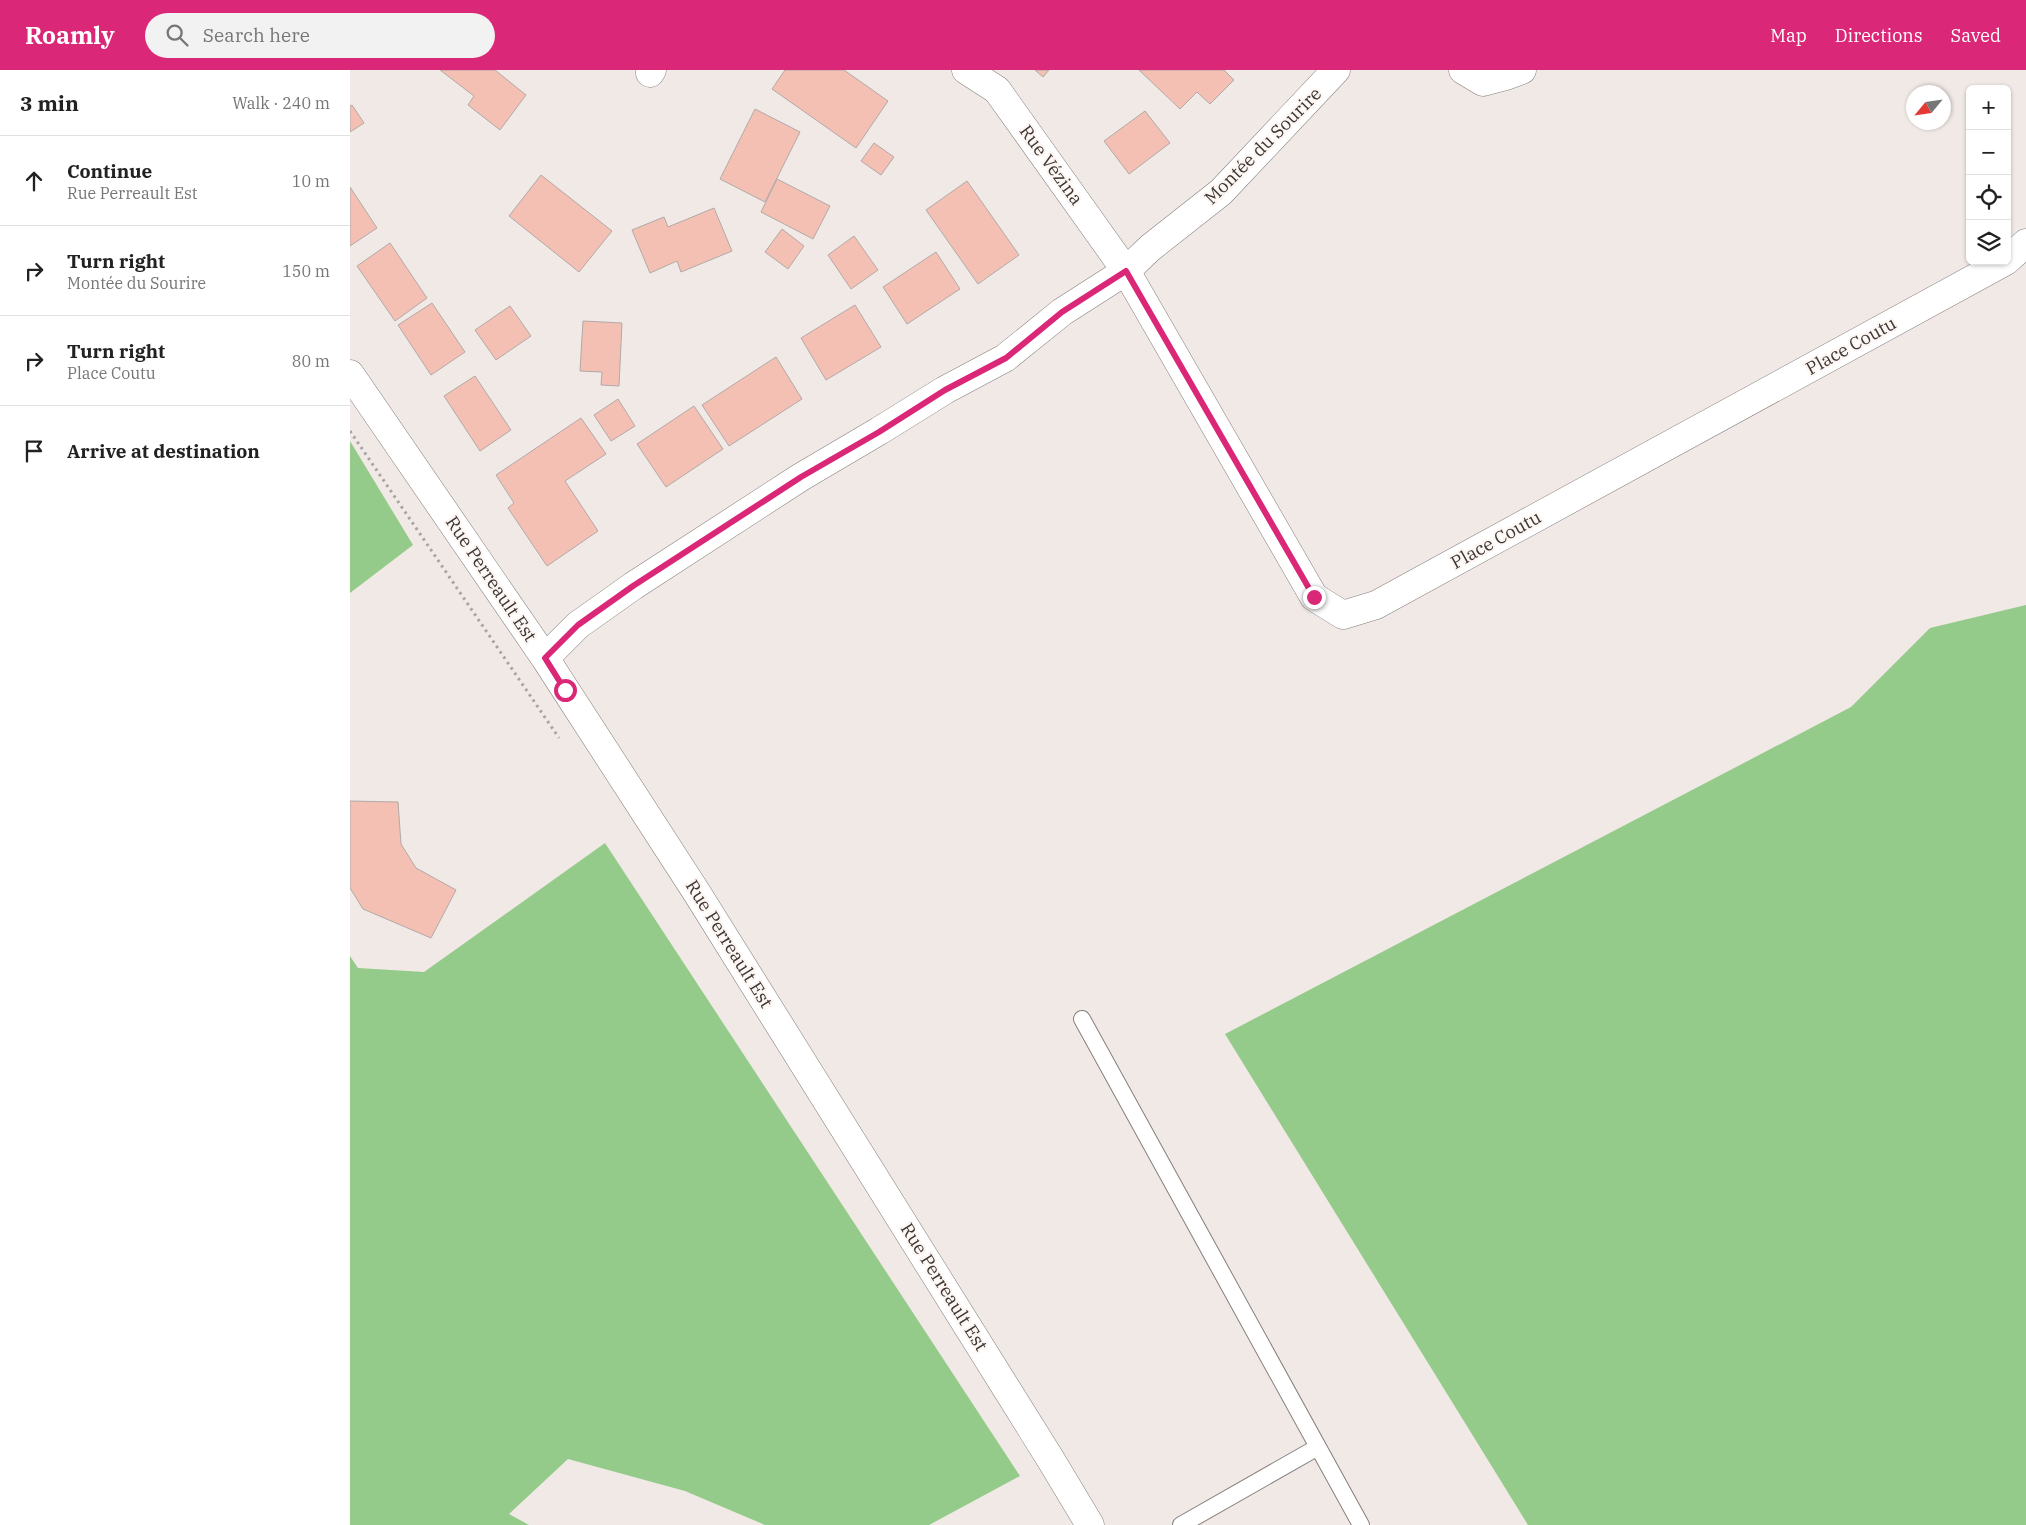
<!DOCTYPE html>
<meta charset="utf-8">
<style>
body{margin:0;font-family:"IBM Plex Serif",serif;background:#f2f2f2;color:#222}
.controls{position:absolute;right:15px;top:15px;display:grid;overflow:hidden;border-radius:8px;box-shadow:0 1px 4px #0004}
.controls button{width:45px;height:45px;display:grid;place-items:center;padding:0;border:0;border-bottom:1px solid #e0e0e0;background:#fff;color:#222;font:25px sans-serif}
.compass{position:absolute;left:1556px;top:15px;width:45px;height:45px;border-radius:50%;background:#fff;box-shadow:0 1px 4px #0004;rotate:241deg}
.stop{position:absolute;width:15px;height:15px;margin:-11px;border:4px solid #db2777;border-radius:50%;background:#fff}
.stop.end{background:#db2777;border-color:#fff;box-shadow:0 1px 5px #0008}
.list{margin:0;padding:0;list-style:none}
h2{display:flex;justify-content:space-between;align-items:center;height:65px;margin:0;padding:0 20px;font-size:21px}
h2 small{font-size:16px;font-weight:400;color:#767676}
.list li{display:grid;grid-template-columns:32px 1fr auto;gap:15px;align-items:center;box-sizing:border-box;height:90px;padding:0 20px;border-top:1px solid #e0e0e0}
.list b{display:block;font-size:19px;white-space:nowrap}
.list p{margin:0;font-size:16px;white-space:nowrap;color:#767676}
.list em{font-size:16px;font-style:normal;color:#767676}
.icon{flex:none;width:28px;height:28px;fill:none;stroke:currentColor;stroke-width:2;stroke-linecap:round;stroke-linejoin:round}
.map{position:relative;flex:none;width:1676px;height:1455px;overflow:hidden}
header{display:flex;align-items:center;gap:30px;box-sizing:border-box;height:70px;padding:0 25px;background:#db2777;color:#fff}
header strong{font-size:24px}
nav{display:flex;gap:28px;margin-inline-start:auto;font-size:18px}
.search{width:350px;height:45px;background:#f2f2f2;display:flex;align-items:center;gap:12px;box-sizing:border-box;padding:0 18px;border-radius:28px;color:#767676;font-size:19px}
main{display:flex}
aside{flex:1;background:#fff}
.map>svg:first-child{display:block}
.forest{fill:#95cb8a}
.building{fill:#f5c0b4;stroke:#b1a9a7}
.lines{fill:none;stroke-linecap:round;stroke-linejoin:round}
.service-casing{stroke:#867f7c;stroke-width:18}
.minor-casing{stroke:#867f7c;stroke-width:29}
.tertiary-casing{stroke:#867f7c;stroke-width:29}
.path{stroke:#a9a3a1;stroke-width:3;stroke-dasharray:2.5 4;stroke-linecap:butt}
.service{stroke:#fff;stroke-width:16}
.minor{stroke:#fff;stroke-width:28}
.tertiary{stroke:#fff;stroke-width:28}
.route{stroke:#db2777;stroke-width:6}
.labels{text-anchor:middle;stroke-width:4.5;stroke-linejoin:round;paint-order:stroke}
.street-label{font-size:18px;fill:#3a3736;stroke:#fef6f2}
</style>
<header>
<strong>Roamly</strong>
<div class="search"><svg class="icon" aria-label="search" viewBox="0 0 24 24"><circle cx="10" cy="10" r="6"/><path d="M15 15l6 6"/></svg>Search here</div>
<nav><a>Map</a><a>Directions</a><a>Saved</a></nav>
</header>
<main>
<aside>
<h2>3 min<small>Walk · 240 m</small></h2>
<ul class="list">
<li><svg class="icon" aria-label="ahead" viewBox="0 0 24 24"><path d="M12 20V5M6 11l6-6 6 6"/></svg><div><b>Continue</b><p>Rue Perreault Est</p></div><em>10 m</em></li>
<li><svg class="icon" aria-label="right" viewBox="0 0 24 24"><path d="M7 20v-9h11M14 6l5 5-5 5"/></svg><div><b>Turn right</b><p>Montée du Sourire</p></div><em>150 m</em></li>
<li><svg class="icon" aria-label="right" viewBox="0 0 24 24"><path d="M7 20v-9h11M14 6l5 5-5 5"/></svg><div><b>Turn right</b><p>Place Coutu</p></div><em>80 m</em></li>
<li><svg class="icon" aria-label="arrive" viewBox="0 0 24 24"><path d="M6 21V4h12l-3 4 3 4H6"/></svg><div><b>Arrive at destination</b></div></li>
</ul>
</aside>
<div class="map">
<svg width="1676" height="1455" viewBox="0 0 1676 1455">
<rect width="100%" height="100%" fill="#f0e9e5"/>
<path class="forest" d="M 0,371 L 63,475 L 0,523 Z
M 1676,535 L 1676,1455 L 1178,1455 L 875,964 L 1501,637 L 1580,558 Z
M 255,773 L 670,1406 L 579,1455 L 415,1455 L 335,1421 L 218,1389 L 159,1444 L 179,1455 L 0,1455 L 0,886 L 8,898 L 74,902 Z"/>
<path class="building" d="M 90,0 L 145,0 L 176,25 L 150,60 L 118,35 L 124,26 Z
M 435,0 L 494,0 L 538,31 L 506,78 L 422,19 Z
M 685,0 L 699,0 L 693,7 Z
M 789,0 L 874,0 L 884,10 L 860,34 L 847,22 L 830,39 Z
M 2,35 L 14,53 L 0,62 L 0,36 Z
M 405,39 L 450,62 L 415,132 L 370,109 Z
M 795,41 L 820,73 L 779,104 L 754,71 Z
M 524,73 L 544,87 L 531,105 L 511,91 Z
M 191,105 L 262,161 L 229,202 L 159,146 Z
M 427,109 L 480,136 L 463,169 L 411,142 Z
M 617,111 L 669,185 L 628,214 L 576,140 Z
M 0,117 L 27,158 L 0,176 Z
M 364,138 L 382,181 L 331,202 L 327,191 L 300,203 L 282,160 L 314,147 L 318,157 Z
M 432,159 L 454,176 L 438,199 L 415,182 Z
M 504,166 L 528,200 L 501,219 L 478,185 Z
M 40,173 L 77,228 L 45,251 L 7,196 Z
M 586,182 L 610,219 L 557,254 L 533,217 Z
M 82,233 L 115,282 L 81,305 L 48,255 Z
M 505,235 L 531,277 L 476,310 L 451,268 Z
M 160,236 L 181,266 L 146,290 L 125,260 Z
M 233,251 L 272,253 L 269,316 L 251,315 L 252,302 L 230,301 Z
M 426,287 L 452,329 L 379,376 L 352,335 Z
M 125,306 L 161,360 L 130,381 L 94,326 Z
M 268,329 L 285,356 L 261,371 L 244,345 Z
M 344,336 L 373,379 L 316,417 L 287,374 Z
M 231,348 L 256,384 L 215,411 L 248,461 L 197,496 L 158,438 L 164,433 L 146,405 Z
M 0,731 L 48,732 L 51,774 L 66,798 L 106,820 L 81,868 L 13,839 L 0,818 Z"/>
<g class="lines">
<g class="service-casing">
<path id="service" d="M 732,949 L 1011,1455
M 831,1455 L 968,1377"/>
</g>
<g class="minor-casing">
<path id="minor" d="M 616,0 L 647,20 L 776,201 L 964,527 L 993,545 L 1026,535 L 1656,191
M 1113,0 L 1133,12 L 1156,6 L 1172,0
M 300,3 L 302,0
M 1657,190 L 1676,173"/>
</g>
<g class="tertiary-casing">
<path id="tertiary" d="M 0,304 L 195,588 L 347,823 L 701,1390 L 740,1455
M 195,588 L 228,555 L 283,516 L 451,407 L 529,361 L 595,320 L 655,288 L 712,242 L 776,201 L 800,178 L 871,122 L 986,0"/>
</g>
<path class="path" d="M 0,361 L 209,668"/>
<use href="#service" class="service"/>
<use href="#minor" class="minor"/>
<use href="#tertiary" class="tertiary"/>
</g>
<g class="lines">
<path class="route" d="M 215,620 L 195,588 L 228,555 L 283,516 L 451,407 L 529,362 L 595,320 L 656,288 L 712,242 L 776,201 L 964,527"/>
</g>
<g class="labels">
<g class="street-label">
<text transform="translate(913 76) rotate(-45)" y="6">Montée du Sourire</text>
<text transform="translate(701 95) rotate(54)" y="6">Rue Vézina</text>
<text transform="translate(1501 276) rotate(-29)" y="6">Place Coutu</text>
<text transform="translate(1146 470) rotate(-29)" y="6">Place Coutu</text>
<text transform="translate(141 509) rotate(56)" y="6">Rue Perreault Est</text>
<text transform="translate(379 874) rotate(58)" y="6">Rue Perreault Est</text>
<text transform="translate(594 1217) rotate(58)" y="6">Rue Perreault Est</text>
</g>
</g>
</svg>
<div class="controls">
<button>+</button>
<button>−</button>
<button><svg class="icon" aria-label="locate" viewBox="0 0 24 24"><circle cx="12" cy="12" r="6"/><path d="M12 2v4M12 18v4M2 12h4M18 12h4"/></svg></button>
<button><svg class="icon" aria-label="layers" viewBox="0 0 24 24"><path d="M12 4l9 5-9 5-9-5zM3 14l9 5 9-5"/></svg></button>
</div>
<svg class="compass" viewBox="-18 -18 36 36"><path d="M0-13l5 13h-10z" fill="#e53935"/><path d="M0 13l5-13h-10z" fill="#767676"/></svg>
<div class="stop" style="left:215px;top:620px"></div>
<div class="stop end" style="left:964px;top:527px"></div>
</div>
</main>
